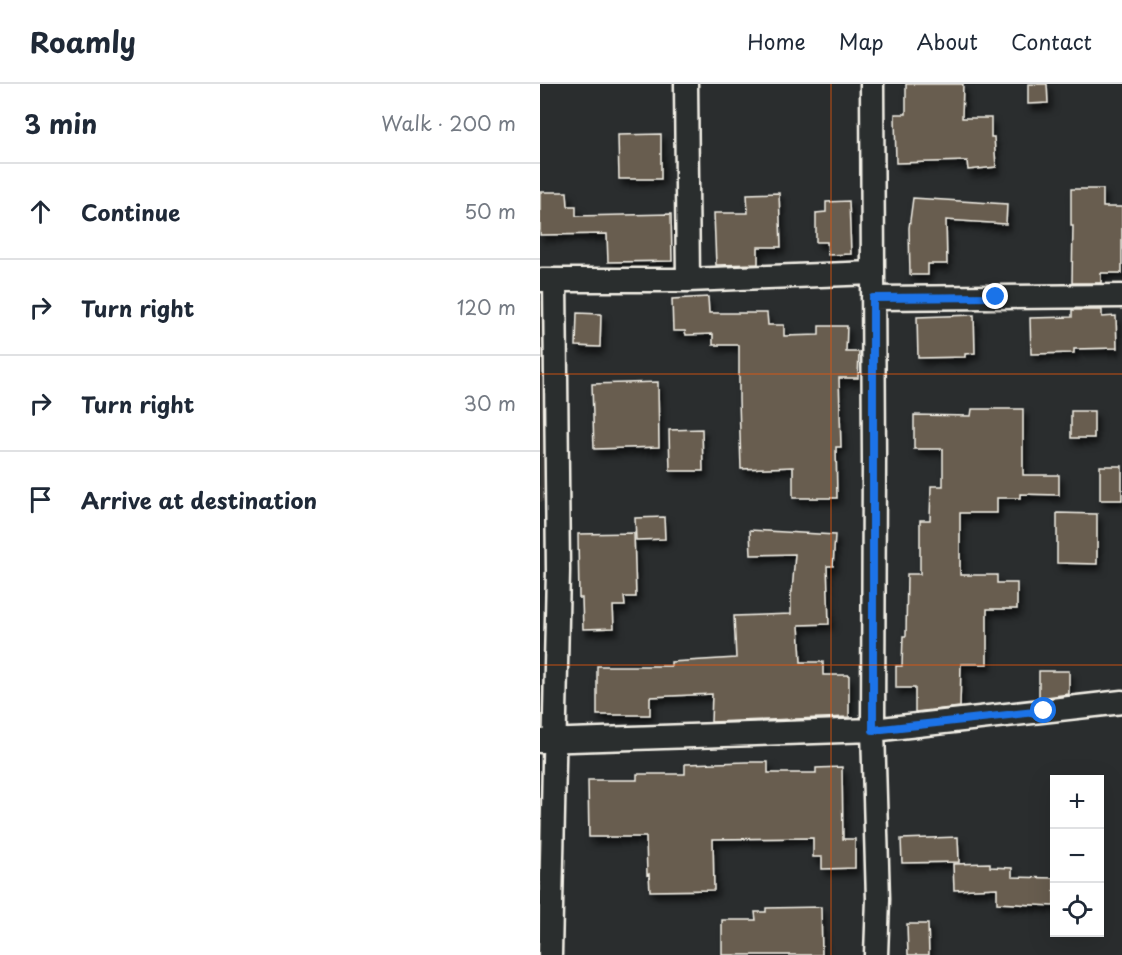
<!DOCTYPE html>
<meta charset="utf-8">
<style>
body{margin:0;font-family:"Playpen Sans",sans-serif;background:#f6f6f7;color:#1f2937}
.controls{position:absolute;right:18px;bottom:18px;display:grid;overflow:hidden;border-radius:0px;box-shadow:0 6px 24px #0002}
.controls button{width:54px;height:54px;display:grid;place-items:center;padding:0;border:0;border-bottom:2px solid #e0e1e3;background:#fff;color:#1f2937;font:30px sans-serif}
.stop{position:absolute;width:18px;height:18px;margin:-14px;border:4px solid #1a73e8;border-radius:50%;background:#fff}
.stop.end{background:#1a73e8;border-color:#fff;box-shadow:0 2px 6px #0008}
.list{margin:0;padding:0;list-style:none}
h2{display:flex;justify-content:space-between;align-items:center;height:78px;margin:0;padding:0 24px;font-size:26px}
h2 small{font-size:20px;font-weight:400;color:#747a83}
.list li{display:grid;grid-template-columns:39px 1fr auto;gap:18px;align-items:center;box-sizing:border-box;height:96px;padding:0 24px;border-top:2px solid #e0e1e3}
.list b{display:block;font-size:22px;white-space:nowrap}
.list em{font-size:20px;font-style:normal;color:#747a83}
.icon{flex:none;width:33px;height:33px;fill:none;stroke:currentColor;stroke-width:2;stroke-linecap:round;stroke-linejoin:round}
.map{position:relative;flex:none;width:582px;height:871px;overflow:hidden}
header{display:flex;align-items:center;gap:36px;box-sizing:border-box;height:84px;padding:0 30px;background:#fff;border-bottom:2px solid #e0e1e3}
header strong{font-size:28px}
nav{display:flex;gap:33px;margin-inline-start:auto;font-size:21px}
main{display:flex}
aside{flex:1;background:#fff}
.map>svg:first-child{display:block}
.built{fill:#3d3b38}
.building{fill:#685d4f;stroke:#f4f1e8;stroke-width:1.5;filter:url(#shadow)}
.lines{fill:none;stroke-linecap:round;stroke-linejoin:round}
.minor-casing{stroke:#f4f1e8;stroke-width:27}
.minor{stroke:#2a2d2e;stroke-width:22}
.route{stroke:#1a73e8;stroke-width:8}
.grid{fill:none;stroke:#e8590c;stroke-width:1.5;stroke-opacity:0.55}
</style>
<header>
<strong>Roamly</strong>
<nav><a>Home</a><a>Map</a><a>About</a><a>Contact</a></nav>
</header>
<main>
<aside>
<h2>3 min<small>Walk · 200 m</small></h2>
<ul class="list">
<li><svg class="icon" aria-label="ahead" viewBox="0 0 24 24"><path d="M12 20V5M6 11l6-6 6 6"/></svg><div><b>Continue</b></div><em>50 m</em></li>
<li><svg class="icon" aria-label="right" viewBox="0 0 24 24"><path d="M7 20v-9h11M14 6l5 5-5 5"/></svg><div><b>Turn right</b></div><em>120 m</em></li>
<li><svg class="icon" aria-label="right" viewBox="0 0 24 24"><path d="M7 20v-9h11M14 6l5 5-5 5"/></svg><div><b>Turn right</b></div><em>30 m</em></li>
<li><svg class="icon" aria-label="arrive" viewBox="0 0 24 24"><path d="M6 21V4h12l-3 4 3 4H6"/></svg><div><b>Arrive at destination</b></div></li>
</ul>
</aside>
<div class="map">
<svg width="582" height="871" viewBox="0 0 582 871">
<defs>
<filter id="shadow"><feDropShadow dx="3.5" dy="6" stdDeviation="3" flood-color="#0009"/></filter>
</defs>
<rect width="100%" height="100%" fill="#2a2d2e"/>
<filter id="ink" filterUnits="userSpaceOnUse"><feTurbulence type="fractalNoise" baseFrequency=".0167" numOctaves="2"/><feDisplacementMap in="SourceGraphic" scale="12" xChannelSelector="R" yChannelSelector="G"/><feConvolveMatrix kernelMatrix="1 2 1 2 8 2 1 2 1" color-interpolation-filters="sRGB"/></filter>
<g filter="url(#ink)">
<path class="built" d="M 0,217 L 8,217 L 11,417 L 0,418 Z"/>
<path class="building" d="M 366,0 L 423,0 L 422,34 L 451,34 L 451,53 L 454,53 L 456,83 L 428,86 L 427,77 L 356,79 L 355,30 L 366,30 Z
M 488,0 L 507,0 L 508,19 L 488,20 Z
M 121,50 L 121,95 L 79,95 L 78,51 Z
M 531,105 L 563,105 L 563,123 L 582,123 L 582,189 L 561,189 L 561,199 L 532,199 L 533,142 L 531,142 Z
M 0,108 L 27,108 L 28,122 L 36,122 L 36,132 L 131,130 L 132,177 L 68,178 L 67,150 L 0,151 Z
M 239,109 L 241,163 L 218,163 L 218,180 L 176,181 L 174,129 L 208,129 L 207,110 Z
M 373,114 L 467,120 L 466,140 L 406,136 L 407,180 L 388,180 L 388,191 L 370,191 L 369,144 Z
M 309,117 L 311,170 L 288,171 L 287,158 L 276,158 L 276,129 L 286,128 L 286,118 Z
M 168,213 L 169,229 L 227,229 L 228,241 L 244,241 L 244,252 L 279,251 L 279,242 L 307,242 L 306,268 L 319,268 L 318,294 L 299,294 L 301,363 L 296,363 L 297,414 L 253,414 L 253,383 L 201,385 L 199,315 L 199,261 L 173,261 L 173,250 L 146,251 L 145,247 L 133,247 L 132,215 Z
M 532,226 L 562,226 L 562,233 L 576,232 L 577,264 L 534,265 L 534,269 L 491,270 L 490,234 L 532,233 Z
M 37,229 L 61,230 L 60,263 L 36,262 Z
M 434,231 L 435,269 L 425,270 L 425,273 L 378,274 L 377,233 Z
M 118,298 L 119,363 L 54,365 L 52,300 Z
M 432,325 L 483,325 L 483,391 L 519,391 L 519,411 L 480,410 L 480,414 L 457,414 L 457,429 L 420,429 L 420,491 L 457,491 L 457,499 L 477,499 L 477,525 L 447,525 L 447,580 L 421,580 L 420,623 L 375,628 L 375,604 L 356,604 L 356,582 L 362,582 L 363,552 L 366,552 L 367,490 L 380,490 L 380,436 L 390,436 L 391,402 L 403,402 L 403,365 L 374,365 L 374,331 L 431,332 Z
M 531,327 L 554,327 L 554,354 L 531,354 Z
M 162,345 L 163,387 L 130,387 L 129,346 Z
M 560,382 L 582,382 L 582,416 L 560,416 Z
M 517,429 L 557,430 L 557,480 L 517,479 Z
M 124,433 L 125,455 L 96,456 L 95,434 Z
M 210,446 L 295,451 L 293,482 L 287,482 L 289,540 L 259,541 L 261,578 L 283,578 L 283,591 L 309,591 L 309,633 L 171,638 L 172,610 L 110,613 L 110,631 L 57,631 L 57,582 L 131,582 L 131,578 L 196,574 L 194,532 L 251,530 L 251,508 L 252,508 L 255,470 L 211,471 Z
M 94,449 L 96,513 L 84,513 L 85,522 L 73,522 L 74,544 L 43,545 L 42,514 L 39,514 L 38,450 Z
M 499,587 L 529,587 L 529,610 L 499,614 Z
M 207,678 L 228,678 L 228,689 L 276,689 L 276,684 L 302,683 L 303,755 L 315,755 L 315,784 L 282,785 L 282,773 L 273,773 L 273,754 L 173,755 L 174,806 L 110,807 L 109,790 L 107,791 L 106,753 L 49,753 L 48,696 L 97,696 L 97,690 L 145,690 L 145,680 Z
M 418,753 L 419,778 L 362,779 L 361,755 Z
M 450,779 L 450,783 L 472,784 L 472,793 L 514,794 L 514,822 L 457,819 L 457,804 L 414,806 L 413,780 Z
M 281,823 L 282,871 L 182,871 L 182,836 L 216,836 L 215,828 L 226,828 L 226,824 Z
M 367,840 L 388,840 L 389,871 L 368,871 Z"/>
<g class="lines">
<g class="minor-casing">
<path id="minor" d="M 146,0 L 148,196
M 332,0 L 334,375 L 333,646 L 338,815 L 336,871
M 2,196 L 148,196 L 333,189
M 333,214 L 582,212
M 0,657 L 333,646 L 582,618
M 10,871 L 18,486 L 15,196"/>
</g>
<use href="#minor" class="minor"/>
</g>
</g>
<g class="lines" filter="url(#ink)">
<path class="route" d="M 456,213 L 333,214 L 333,646 L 504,627"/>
</g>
<path class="grid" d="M 291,0 L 291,871M 0,290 L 582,290M 0,581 L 582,581"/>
</svg>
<div class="controls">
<button>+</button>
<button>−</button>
<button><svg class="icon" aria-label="locate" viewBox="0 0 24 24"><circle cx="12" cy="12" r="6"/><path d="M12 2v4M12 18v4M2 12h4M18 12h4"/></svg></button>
</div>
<div class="stop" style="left:504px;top:627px"></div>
<div class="stop end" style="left:456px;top:213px"></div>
</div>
</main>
